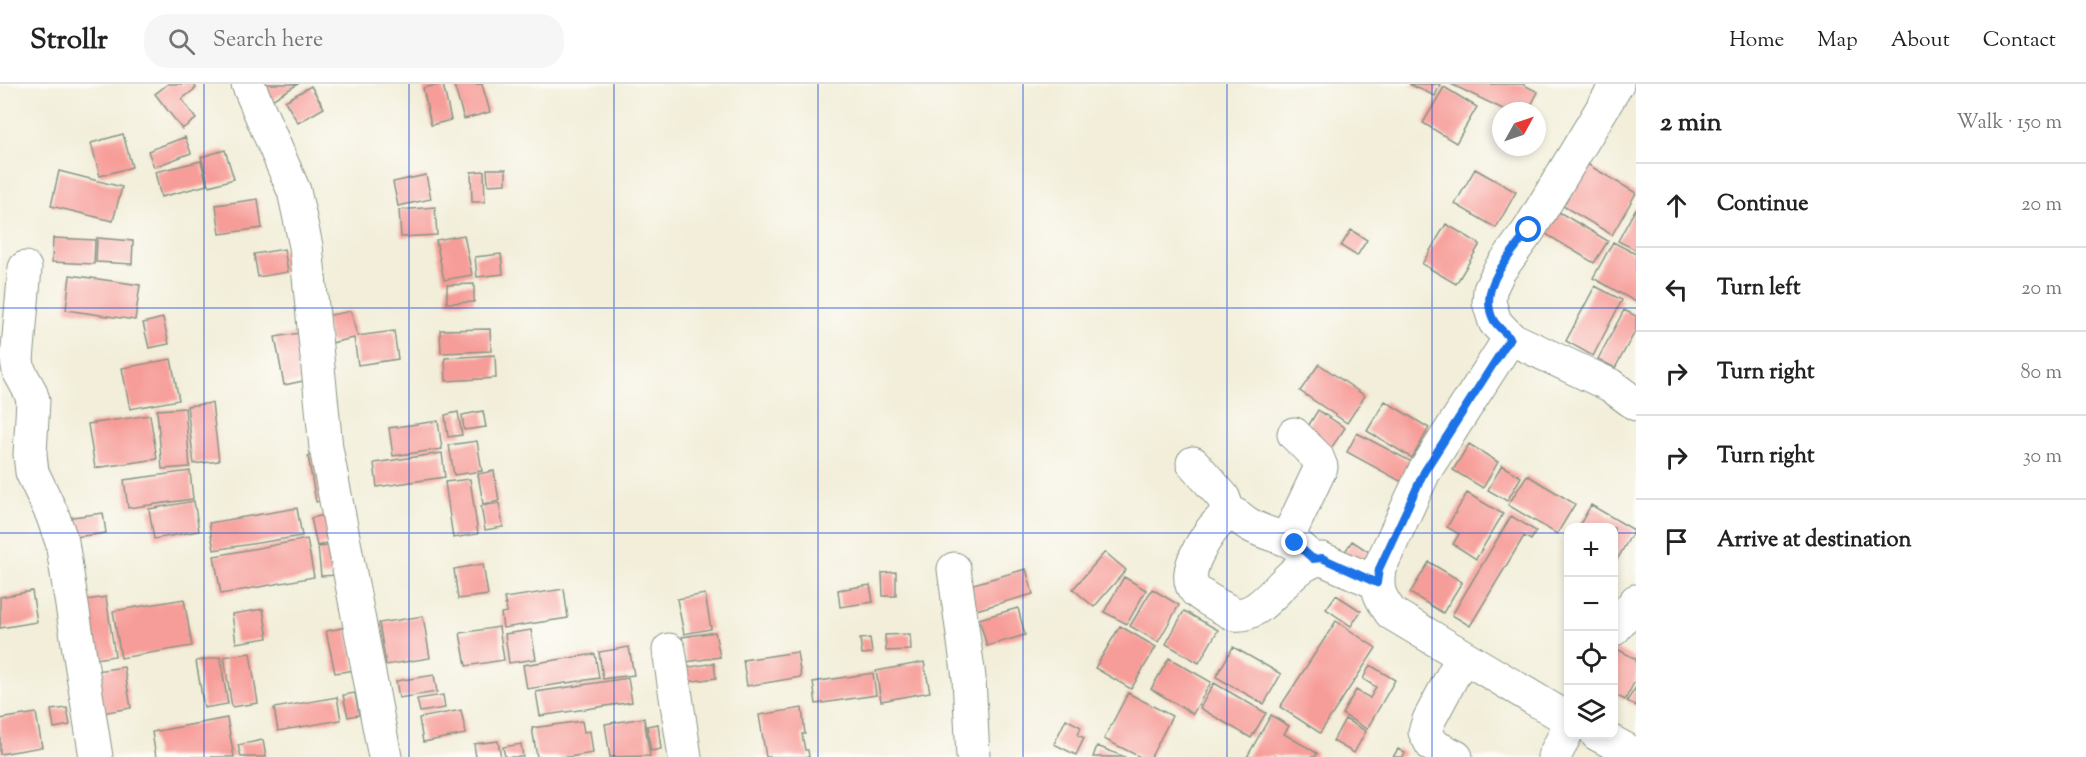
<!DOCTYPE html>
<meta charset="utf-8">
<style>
body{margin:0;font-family:"Sorts Mill Goudy",serif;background:#f6f6f6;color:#222}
.controls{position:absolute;right:18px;bottom:18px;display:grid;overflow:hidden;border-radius:12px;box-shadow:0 3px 9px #0003}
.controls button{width:54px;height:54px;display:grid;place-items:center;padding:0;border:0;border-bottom:2px solid #e0e0e0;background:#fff;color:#222;font:30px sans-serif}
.compass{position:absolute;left:1492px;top:18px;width:54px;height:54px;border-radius:50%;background:#fff;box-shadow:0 3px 9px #0003;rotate:50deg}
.stop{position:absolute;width:18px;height:18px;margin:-14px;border:4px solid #1a73e8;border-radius:50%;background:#fff}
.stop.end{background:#1a73e8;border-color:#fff;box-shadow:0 2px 6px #0008}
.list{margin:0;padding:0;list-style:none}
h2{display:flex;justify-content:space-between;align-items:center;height:78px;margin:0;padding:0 24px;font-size:26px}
h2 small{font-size:20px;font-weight:400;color:#767676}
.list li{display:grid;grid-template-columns:39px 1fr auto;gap:18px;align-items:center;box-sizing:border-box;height:84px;padding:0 24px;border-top:2px solid #e0e0e0}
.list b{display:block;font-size:22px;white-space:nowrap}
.list em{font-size:20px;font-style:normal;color:#767676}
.icon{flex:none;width:33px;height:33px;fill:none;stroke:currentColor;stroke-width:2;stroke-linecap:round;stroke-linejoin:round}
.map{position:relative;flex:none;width:1636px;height:673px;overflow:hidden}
header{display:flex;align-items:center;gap:36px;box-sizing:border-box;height:84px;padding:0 30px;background:#fff;border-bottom:2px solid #e0e0e0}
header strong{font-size:28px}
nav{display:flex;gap:33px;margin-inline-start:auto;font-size:21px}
.search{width:420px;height:54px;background:#f6f6f6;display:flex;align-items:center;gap:15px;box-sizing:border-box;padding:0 21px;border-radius:24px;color:#767676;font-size:22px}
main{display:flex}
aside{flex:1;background:#fff}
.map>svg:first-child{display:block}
.building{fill:#f79d99}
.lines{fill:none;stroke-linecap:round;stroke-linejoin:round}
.minor-casing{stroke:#889686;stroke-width:35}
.minor{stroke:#fff;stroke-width:33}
.route{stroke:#1a73e8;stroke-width:8}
.grid{fill:none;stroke:#1d4ed8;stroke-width:1.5;stroke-opacity:0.55}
</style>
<header>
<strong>Strollr</strong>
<div class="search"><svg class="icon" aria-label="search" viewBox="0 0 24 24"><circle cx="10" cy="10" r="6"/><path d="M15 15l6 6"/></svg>Search here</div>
<nav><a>Home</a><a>Map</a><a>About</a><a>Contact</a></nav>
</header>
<main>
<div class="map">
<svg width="1636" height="673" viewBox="0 0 1636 673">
<rect width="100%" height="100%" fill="#fdfcf7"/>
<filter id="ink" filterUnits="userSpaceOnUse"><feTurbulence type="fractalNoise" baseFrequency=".0167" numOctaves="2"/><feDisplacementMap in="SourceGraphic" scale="12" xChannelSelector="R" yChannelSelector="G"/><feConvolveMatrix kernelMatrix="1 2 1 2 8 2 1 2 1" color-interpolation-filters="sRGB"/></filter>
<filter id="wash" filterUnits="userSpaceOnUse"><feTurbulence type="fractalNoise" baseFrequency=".008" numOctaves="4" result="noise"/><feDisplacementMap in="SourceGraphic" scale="24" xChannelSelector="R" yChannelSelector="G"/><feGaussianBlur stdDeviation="1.35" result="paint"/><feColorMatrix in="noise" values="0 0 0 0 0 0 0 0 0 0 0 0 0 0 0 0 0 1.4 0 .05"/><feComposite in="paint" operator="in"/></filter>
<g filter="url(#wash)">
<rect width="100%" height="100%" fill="#f2eed9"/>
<g id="blocks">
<path class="building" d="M 168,0 L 194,0 L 196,4 L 182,15 L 196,35 L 182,45 L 155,10 Z
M 249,0 L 298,0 L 262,22 Z
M 443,0 L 451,36 L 431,41 L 423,4 Z
M 458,0 L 482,0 L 490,28 L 464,35 L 454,1 Z
M 1409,0 L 1440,0 L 1435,12 Z
M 1451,0 L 1522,0 L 1538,8 L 1528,27 L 1507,27 Z
M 311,2 L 324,24 L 298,39 L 285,17 Z
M 1444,3 L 1477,23 L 1456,59 L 1423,39 Z
M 123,50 L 132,83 L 100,92 L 91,59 Z
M 185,53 L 191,69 L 154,83 L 148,67 Z
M 225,66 L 234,95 L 209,102 L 201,73 Z
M 201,77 L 207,101 L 161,113 L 155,88 Z
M 1587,80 L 1636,109 L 1612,151 L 1563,122 Z
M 487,85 L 506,85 L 506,100 L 488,101 Z
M 1475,85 L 1516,108 L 1496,144 L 1455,120 Z
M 59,87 L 122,103 L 113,137 L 51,122 Z
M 484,87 L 485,118 L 472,118 L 471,88 Z
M 426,91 L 431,115 L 398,122 L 393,98 Z
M 258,115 L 262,144 L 220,150 L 216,121 Z
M 435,123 L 437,151 L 401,153 L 399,126 Z
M 1636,124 L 1636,166 L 1618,157 Z
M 1559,128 L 1608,157 L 1594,179 L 1546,150 Z
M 1446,140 L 1480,160 L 1456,200 L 1422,180 Z
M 1351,146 L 1367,156 L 1357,172 L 1341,162 Z
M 464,151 L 472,191 L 444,196 L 436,156 Z
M 53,154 L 95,156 L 94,180 L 52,178 Z
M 97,154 L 133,157 L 132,180 L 96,178 Z
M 1613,158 L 1636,170 L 1636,218 L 1593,194 Z
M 284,165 L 288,188 L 258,193 L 254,170 Z
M 501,170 L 503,190 L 477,193 L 475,173 Z
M 70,191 L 140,201 L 135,236 L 66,226 Z
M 474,200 L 474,218 L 447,219 L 447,201 Z
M 1595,202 L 1622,216 L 1593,272 L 1566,257 Z
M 1624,226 L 1636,232 L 1636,246 L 1615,284 L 1598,275 Z
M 351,227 L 357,252 L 394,247 L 398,275 L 358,281 L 354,254 L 331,259 L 325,232 Z
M 163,234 L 169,260 L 149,264 L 143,239 Z
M 490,245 L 491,267 L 441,269 L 440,246 Z
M 299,249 L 308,296 L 284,301 L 275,253 Z
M 495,271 L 496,294 L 446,297 L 445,274 Z
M 171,275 L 179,316 L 130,325 L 122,284 Z
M 1319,280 L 1365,312 L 1347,339 L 1300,307 Z
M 1385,317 L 1429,344 L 1412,374 L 1367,347 Z
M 212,319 L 219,377 L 194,380 L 187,322 Z
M 185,324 L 190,383 L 162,385 L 157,326 Z
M 1318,326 L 1345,344 L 1327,370 L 1307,344 Z
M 483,327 L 486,343 L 464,346 L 462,331 Z
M 458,328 L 462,351 L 448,353 L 445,331 Z
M 150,331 L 157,375 L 95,384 L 88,340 Z
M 438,337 L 442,365 L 393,372 L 389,344 Z
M 1357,349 L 1412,378 L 1402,398 L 1347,368 Z
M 477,357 L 482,387 L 454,391 L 449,361 Z
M 1469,360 L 1498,378 L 1483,404 L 1453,386 Z
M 442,369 L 445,393 L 377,403 L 374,379 Z
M 319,370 L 328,416 L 316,418 L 308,372 Z
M 1502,381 L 1521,393 L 1507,417 L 1488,406 Z
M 190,387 L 193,415 L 128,424 L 124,396 Z
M 494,387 L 499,417 L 483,420 L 478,390 Z
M 1527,391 L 1575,420 L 1557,450 L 1508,421 Z
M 470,395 L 478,450 L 453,454 L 445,398 Z
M 1467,409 L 1503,430 L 1476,475 L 1453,460 L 1459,450 L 1447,443 Z
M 194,417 L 199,447 L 154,455 L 149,425 Z
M 499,419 L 503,443 L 485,446 L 481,422 Z
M 1591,421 L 1634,446 L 1614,481 L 1614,444 L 1578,444 Z
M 297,424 L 302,452 L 214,466 L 209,439 Z
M 103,429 L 106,449 L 67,454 L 65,434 Z
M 329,430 L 336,457 L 317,462 L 311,434 Z
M 1511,432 L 1536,447 L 1531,456 L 1524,452 L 1470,542 L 1452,531 Z
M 307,455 L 314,493 L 221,510 L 214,472 Z
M 1352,457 L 1369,468 L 1359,484 L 1342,472 Z
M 335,461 L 338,491 L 321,492 L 318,463 Z
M 1105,468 L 1126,486 L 1094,523 L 1073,505 Z
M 1429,478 L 1462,498 L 1443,529 L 1410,509 Z
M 483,480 L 488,511 L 458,515 L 454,485 Z
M 1026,485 L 1033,510 L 976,526 L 970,501 Z
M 896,488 L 896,512 L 883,512 L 882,489 Z
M 1124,493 L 1146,506 L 1127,540 L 1104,528 Z
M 870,501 L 873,518 L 840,523 L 838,506 Z
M 564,505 L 568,534 L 503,544 L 501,529 L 507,528 L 504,514 Z
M 1152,505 L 1179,521 L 1158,558 L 1130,542 Z
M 32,507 L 37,538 L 0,544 L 0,513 Z
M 705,510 L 711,545 L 684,550 L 677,515 Z
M 1336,511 L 1361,527 L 1351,542 L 1326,525 Z
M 106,513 L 115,572 L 90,576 L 80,517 Z
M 184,515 L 192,562 L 121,574 L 113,527 Z
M 1018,524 L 1025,551 L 987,562 L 979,535 Z
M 263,525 L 268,554 L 236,559 L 232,530 Z
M 1184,527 L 1218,546 L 1199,579 L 1166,560 Z
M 423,532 L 430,574 L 386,581 L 379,539 Z
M 1336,537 L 1376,564 L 1320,649 L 1280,623 Z
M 1120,542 L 1156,563 L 1131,605 L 1095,584 Z
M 347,543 L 355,586 L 335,589 L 326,547 Z
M 499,543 L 504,576 L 466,582 L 460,549 Z
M 531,546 L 536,575 L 509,579 L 505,550 Z
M 715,548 L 720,573 L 686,578 L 682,553 Z
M 910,550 L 911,566 L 886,567 L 885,551 Z
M 870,554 L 872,569 L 862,570 L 860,555 Z
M 629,563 L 634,591 L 603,595 L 599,568 Z
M 1233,563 L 1281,590 L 1264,620 L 1216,593 Z
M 1615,564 L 1636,575 L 1636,595 L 1625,616 L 1614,610 L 1614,568 Z
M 797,568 L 801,593 L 747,602 L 743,576 Z
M 250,569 L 258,619 L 232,623 L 224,573 Z
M 595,570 L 599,594 L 527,605 L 523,581 Z
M 220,573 L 228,620 L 204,624 L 196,577 Z
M 1169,574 L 1211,598 L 1193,630 L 1151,605 Z
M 924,578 L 930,608 L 881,617 L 876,587 Z
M 714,579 L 716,594 L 686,598 L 684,584 Z
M 1370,581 L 1395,596 L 1367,645 L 1342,630 L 1356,606 L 1370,614 L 1376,603 L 1363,595 Z
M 124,583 L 131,624 L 96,630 L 89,588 Z
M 873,589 L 876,611 L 816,620 L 813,598 Z
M 434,591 L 437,608 L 399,614 L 396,597 Z
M 628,594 L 632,618 L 540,632 L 536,608 Z
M 1214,599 L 1266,629 L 1251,654 L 1200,624 Z
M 1636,603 L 1636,622 L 1627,617 Z
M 355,609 L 359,631 L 348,633 L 343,611 Z
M 1128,609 L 1172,632 L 1151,673 L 1140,673 L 1104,655 Z
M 443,611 L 445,624 L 420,628 L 417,615 Z
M 337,613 L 341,636 L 278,647 L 274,624 Z
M 67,624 L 70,641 L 54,644 L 51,626 Z
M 802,624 L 805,650 L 802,650 L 805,666 L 808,666 L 809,673 L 766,673 L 759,631 Z
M 461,626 L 466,650 L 423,658 L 419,634 Z
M 36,629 L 42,663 L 0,670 L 0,635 Z
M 1271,631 L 1289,642 L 1284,650 L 1317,669 L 1315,673 L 1278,673 L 1275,671 L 1274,673 L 1247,673 Z
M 227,634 L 234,673 L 156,673 L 152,648 Z
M 644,634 L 650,672 L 610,673 L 605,640 Z
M 1066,635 L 1081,643 L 1078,651 L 1084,654 L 1076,671 L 1054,660 Z
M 1345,635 L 1366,647 L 1354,669 L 1333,657 Z
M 582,637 L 584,648 L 590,647 L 593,669 L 569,673 L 537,673 L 532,644 Z
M 658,640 L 661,665 L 651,667 L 647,642 Z
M 263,656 L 266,673 L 241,673 L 238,661 Z
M 498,657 L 501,673 L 476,673 L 474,660 Z
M 521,660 L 523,673 L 505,673 L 503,663 Z
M 1097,662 L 1125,673 L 1093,673 Z
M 1398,665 L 1405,669 L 1403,673 L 1393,673 Z"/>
</g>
</g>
<g filter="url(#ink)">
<use href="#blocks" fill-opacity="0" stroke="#889686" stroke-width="1.5"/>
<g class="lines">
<g class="minor-casing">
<path id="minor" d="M 248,0 L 294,107 L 306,162 L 326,364 L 385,673
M 1617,0 L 1529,146 L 1499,187 L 1490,206 L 1489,218 L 1495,238 L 1510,254 L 1610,301 L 1636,320
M 25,184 L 17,276 L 19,287 L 30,307 L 33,316 L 30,370 L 32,388 L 52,430 L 62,458 L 96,673
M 1510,254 L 1424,388 L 1379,485 C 1376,506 1379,512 1391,529 L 1568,635
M 1193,379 L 1223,413 L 1229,429
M 1229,429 C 1214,440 1204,455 1196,472 C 1191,483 1187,498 1196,507 C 1203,513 1211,517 1219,522 C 1224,524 1230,529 1235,530 C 1266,535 1289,477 1322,475 L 1377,499
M 1229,429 C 1238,430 1242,437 1250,441 C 1268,452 1288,452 1304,467
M 1287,455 L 1321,383 L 1317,373 L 1294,350
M 954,485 L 969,594 L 973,673
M 1614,545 L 1636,517
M 669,566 L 685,673
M 1597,650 L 1636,671
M 1456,673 L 1432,661 L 1425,648 L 1429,636 L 1463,572
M 1554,673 L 1568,645"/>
</g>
<use href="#minor" class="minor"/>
</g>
</g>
<g class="lines" filter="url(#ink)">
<path class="route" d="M 1295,459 L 1313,475 L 1322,474 L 1377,499 L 1379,485 L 1424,388 L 1510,254 C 1505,249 1498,243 1494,237 C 1476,204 1511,171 1529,146"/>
</g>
<path class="grid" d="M 204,0 L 204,673M 409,0 L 409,673M 614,0 L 614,673M 818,0 L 818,673M 1023,0 L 1023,673M 1227,0 L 1227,673M 1432,0 L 1432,673M 0,224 L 1636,224M 0,449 L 1568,449M 1614,449 L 1636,449"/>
</svg>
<div class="controls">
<button>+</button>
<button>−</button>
<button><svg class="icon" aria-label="locate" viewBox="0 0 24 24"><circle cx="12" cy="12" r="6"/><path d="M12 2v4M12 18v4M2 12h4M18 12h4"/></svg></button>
<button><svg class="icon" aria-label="layers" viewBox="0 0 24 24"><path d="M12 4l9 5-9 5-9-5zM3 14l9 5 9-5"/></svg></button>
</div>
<svg class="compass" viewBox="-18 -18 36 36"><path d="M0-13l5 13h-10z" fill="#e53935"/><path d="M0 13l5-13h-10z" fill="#767676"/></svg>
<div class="stop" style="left:1529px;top:146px"></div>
<div class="stop end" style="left:1295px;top:459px"></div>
</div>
<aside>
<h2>2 min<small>Walk · 150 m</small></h2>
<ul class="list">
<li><svg class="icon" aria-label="ahead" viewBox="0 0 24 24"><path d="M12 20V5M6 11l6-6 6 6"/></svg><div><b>Continue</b></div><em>20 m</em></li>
<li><svg class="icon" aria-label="left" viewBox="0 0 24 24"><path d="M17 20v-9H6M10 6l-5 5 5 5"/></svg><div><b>Turn left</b></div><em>20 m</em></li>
<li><svg class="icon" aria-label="right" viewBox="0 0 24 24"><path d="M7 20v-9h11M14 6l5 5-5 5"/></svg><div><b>Turn right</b></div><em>80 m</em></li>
<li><svg class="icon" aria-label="right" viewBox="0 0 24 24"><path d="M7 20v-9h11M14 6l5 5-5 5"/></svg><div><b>Turn right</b></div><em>30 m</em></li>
<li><svg class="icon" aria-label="arrive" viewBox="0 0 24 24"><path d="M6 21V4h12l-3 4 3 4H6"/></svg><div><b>Arrive at destination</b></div></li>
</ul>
</aside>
</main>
